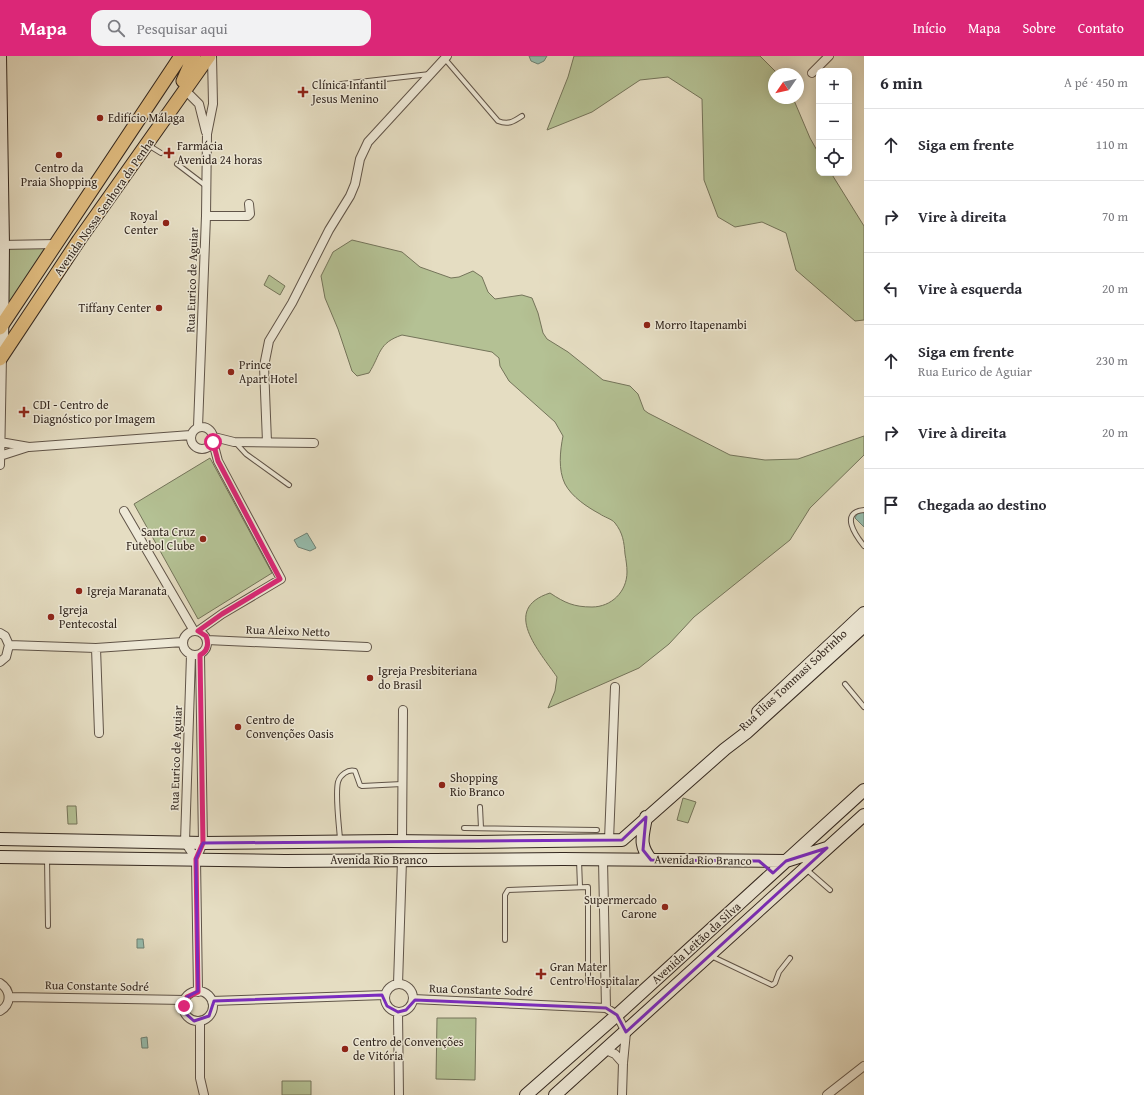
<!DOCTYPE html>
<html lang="pt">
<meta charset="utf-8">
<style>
body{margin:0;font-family:"Gentium Book Plus",serif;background:#f2f2f3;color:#2b2b33}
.controls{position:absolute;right:12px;top:12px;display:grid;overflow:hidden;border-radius:8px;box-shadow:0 2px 10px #0003}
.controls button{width:36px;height:36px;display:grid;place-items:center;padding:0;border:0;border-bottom:1px solid #e1e1e2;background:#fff;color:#2b2b33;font:20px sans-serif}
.compass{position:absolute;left:768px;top:12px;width:36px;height:36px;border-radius:50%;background:#fff;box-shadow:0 2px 10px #0003;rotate:236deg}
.stop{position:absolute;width:12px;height:12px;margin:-9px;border:3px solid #db2777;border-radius:50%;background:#fff}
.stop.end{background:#db2777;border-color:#fff;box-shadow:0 1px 4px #0008}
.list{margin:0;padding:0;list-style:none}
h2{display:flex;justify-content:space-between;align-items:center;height:52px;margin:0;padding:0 16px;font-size:17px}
h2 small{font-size:13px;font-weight:400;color:#7c7c81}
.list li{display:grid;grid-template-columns:26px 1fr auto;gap:12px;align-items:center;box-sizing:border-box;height:72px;padding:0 16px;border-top:1px solid #e1e1e2}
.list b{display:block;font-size:15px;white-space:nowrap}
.list p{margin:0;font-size:13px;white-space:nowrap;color:#7c7c81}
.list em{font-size:13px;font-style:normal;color:#7c7c81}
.icon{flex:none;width:22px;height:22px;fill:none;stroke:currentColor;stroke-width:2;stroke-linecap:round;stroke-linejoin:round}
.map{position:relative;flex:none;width:864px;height:1039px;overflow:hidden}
header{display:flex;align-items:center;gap:24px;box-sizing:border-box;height:56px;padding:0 20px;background:#db2777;color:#fff}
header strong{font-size:19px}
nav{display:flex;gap:22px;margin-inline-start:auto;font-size:14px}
.search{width:280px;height:36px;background:#f2f2f3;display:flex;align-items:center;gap:10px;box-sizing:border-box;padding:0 14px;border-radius:12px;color:#7c7c81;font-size:15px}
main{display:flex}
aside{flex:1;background:#fff}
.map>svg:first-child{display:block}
.green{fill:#b4c194;stroke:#74745a}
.water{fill:#96bdae;stroke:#6e8175}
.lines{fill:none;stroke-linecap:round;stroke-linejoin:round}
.lane-casing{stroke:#605448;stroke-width:6}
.street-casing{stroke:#605448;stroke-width:10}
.secondary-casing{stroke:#33271f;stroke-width:14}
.primary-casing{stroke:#33271f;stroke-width:15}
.lane{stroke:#eee9d7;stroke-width:4}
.street{stroke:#eee9d7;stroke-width:8}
.secondary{stroke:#eee9d7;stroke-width:12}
.primary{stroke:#e2be81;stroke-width:13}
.route{stroke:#db2777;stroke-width:5}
.marked{fill:none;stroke:#7b2cbf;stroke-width:3;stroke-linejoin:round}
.poi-dot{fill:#8f2418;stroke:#eee9d7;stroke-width:1.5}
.labels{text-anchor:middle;stroke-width:3;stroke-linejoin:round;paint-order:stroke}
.poi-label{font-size:12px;fill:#33271f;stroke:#eee9d7;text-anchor:start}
.street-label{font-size:12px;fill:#33271f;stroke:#eee9d7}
</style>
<header>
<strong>Mapa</strong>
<div class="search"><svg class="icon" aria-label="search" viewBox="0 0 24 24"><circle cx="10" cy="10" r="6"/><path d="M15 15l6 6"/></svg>Pesquisar aqui</div>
<nav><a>Início</a><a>Mapa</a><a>Sobre</a><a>Contato</a></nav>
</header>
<main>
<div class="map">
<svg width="864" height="1039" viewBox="0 0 864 1039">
<rect width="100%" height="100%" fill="#e5ddc2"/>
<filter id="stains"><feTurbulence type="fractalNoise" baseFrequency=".005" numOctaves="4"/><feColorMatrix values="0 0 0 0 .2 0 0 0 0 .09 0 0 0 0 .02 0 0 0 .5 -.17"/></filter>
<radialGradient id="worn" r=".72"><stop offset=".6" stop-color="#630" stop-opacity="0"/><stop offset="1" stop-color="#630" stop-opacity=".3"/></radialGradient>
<path class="green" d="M 574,0 L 760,0 L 778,18 L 774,18 L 774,42 L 793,42 L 810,82 L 819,98 L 819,117 L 831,117 L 864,170 L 864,264 L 855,265 L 796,214 L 786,177 L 762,166 L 735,171 L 718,161 L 704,124 L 702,43 L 668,21 L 640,24 L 592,56 L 547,74 L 568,21 Z
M 352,184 L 402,196 L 420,211 L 451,222 L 459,221 L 473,215 L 482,221 L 488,236 L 495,243 L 522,239 L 532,242 L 538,257 L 543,277 L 547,283 L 568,296 L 603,324 L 630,330 L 638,338 L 644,354 L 648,357 L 730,399 L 765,404 L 798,403 L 864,380 L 864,399 L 810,452 L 790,484 L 694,561 L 669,588 L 639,612 L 548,652 L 555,635 L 557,621 C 540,596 500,553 550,537 C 565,547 574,551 592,551 C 611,551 627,536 627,516 C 627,510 626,504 625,498 C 624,486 623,477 615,467 C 612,463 604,461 600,458 C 587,451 572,441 565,428 C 558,414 560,395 563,380 L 555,366 L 509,325 L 500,310 L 499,302 L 492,296 L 402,279 C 378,287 381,298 369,317 L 357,320 L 352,315 L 338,273 L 325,242 L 321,220 L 333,196 Z
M 4,190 L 52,190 L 7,258 Z
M 269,219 L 285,230 L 280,239 L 264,229 Z
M 210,402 L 272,517 L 198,563 L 134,448 Z
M 683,742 L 696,746 L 688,767 L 677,764 Z
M 67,750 L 76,750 L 77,768 L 68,768 Z
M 437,962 L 476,962 L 475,1024 L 436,1023 Z
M 282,1025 L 311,1025 L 311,1039 L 282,1039 Z"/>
<path class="water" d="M 529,0 L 547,0 L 544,5 L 538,8 L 531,5 Z
M 861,456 L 864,457 L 864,471 L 855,462 L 857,458 Z
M 307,477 L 316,492 L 310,495 L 298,491 L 294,484 Z
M 137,883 L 143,883 L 144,892 L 137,892 Z
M 147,981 L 148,992 L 142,992 L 141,982 Z"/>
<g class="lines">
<g class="lane-casing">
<path id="lane" d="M 445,3 L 498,65 C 508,69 513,66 522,60
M 341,28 L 430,18
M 148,89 L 161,97
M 177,108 L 206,130
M 235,386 L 246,398 L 289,429
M 864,454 C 839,456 856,480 864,490
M 845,628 L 864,651
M 480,751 L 481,772
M 464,772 L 597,774
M 340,783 C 339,769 335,739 338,726 C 340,719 348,713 355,715 L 360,729 L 362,730 L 402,728
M 47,802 L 48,870
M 579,804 L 580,831
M 806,813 L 830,834
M 505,884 L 505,839 L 508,834 L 588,831 L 588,925
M 711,900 L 772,929 L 775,927 L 779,916 L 790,902"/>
</g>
<g class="street-casing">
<path id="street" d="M 812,17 L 829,0
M 185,34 L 199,48 L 206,76
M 206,160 L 248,160 L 250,158 L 249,148
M 0,189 L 56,188
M191 382a11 11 0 1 1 22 0a11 11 0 1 1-22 0Z
M 198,371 L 206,160 L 207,78 L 213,48 L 212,0
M 214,381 L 234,386 L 314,387
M 0,386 L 29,391 L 191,379
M 267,386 L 264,310 L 269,285 L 292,247 L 329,174 L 350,140 L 355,128 L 360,103 L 368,86 L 447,0
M 0,400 L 28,391
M 0,409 L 2,300
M 124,455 L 194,575
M183 587a12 12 0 1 1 24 0a12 12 0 1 1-24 0Z
M 198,575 L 222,558 L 281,523 L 218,405 L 213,386
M 0,577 L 5,580 L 9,589 L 6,601 L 0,606
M 207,584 L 367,591
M 9,589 L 96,592 L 183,586
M 96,592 L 99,677
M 191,599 L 185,786 L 196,803
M 609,784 L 615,631
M 402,785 L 403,654
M 603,804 L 606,952
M 0,927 C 11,934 12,948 0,955
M385 942a14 14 0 1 1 28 0a14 14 0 1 1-28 0Z
M 398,928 L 402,804
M183 950a15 15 0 1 1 30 0a15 15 0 1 1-30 0Z
M 198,936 L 196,803 L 203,787 L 200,599
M 9,941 L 185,944
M 413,943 L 606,952 L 617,959 L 626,976 L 623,1007 L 622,1039
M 212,945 L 385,939
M 398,956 L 399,1039
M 200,965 L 200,1022 L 204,1039
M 606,994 L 615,998 L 623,1007
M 827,1039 L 864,1010"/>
</g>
<g class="secondary-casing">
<path id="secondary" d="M 0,0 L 3,189 L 2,300
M 758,656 L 864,557
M 646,761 C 643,780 638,788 651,804
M 0,783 L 203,787 L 390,785 L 479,786 L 622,784 L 725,693 L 746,677 L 864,570
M 0,801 L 285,805 L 563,803 L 786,805 L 827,792
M 526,1039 L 617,959 L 864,734
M 555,1039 L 864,759"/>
</g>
<g class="primary-casing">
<path id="primary" d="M 183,25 L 194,0
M 0,272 L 181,0
M 0,303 L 79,184 L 209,0"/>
</g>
<use href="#lane" class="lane"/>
<use href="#street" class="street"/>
<use href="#secondary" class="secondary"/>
<use href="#primary" class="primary"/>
</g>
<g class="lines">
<path class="route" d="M 184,950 L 187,941 L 198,936 L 196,803 L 203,787 L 200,599 C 208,595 209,588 206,580 L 198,575 L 222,558 L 280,523 L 218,405 L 213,386"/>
</g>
<path class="marked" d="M 646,761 L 643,794 L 651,804 L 759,805 L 773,817 L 786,805 L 827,792 L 626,976 L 617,959 L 606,952 L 415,944 L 406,954 L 398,956 L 387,950 L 382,939 L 214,945 L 209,960 L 194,965 L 185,957 L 184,950 L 187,941 L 198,935 L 196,803 L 203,787 L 622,784 Z"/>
<g class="poi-dot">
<path d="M301 30h4v4h4v4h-4v4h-4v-4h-4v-4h4z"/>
<circle cx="100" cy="62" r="4"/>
<path d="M167 91h4v4h4v4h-4v4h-4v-4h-4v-4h4z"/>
<circle cx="59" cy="99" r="4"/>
<circle cx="166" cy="167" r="4"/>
<circle cx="159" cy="252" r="4"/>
<circle cx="647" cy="269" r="4"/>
<circle cx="231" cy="316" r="4"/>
<path d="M22 350h4v4h4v4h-4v4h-4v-4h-4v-4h4z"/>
<circle cx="203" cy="483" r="4"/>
<circle cx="79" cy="535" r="4"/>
<circle cx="51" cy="561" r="4"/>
<circle cx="370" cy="622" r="4"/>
<circle cx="238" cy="671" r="4"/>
<circle cx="442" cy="729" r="4"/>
<circle cx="665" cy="851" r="4"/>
<path d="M539 912h4v4h4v4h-4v4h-4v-4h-4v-4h4z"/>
<circle cx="345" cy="993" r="4"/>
</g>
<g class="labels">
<g class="poi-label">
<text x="312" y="33">Clínica Infantil<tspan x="312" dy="14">Jesus Menino</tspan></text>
<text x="108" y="66">Edifício Málaga</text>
<text x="177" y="94">Farmácia<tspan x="177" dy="14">Avenida 24 horas</tspan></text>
<text x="59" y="116" text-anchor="middle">Centro da<tspan x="59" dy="14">Praia Shopping</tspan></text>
<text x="158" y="164" text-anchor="end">Royal<tspan x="158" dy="14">Center</tspan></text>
<text x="151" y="256" text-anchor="end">Tiffany Center</text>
<text x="655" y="273">Morro Itapenambi</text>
<text x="239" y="313">Prince<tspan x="239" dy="14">Apart Hotel</tspan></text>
<text x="33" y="353">CDI - Centro de<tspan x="33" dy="14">Diagnóstico por Imagem</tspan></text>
<text x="195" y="480" text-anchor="end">Santa Cruz<tspan x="195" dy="14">Futebol Clube</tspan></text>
<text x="87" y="539">Igreja Maranata</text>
<text x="59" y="558">Igreja<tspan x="59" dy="14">Pentecostal</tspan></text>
<text x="378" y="619">Igreja Presbiteriana<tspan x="378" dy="14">do Brasil</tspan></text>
<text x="246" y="668">Centro de<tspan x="246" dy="14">Convenções Oasis</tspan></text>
<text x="450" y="726">Shopping<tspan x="450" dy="14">Rio Branco</tspan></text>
<text x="657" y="848" text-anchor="end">Supermercado<tspan x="657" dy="14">Carone</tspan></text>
<text x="550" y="915">Gran Mater<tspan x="550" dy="14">Centro Hospitalar</tspan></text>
<text x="353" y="990">Centro de Convenções<tspan x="353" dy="14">de Vitória</tspan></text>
</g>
<g class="street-label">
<text transform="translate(104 151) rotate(-55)" y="4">Avenida Nossa Senhora da Penha</text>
<text transform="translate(192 224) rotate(-88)" y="4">Rua Eurico de Aguiar</text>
<text transform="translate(288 575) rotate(2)" y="4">Rua Aleixo Netto</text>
<text transform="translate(793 624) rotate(-43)" y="4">Rua Elias Tommasi Sobrinho</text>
<text transform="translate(176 702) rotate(-88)" y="4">Rua Eurico de Aguiar</text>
<text x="379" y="808">Avenida Rio Branco</text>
<text transform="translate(703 804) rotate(1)" y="4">Avenida Rio Branco</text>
<text transform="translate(696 887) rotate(-42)" y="4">Avenida Leitão da Silva</text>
<text transform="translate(97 930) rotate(1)" y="4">Rua Constante Sodré</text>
<text transform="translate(481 934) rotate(2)" y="4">Rua Constante Sodré</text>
</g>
</g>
<rect width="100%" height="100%" filter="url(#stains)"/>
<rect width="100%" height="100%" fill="url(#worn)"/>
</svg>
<div class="controls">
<button>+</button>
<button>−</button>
<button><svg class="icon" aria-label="locate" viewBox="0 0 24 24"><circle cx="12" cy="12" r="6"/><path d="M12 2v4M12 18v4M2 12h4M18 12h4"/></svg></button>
</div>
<svg class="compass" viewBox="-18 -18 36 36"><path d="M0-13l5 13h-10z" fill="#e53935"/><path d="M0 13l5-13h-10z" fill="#7c7c81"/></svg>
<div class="stop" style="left:213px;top:386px"></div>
<div class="stop end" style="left:184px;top:950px"></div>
</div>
<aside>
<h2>6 min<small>A pé · 450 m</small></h2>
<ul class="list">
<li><svg class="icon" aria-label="ahead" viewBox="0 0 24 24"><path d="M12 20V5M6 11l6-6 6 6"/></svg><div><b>Siga em frente</b></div><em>110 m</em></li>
<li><svg class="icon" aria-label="right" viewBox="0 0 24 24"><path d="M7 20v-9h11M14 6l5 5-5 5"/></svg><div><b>Vire à direita</b></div><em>70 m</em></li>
<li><svg class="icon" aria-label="left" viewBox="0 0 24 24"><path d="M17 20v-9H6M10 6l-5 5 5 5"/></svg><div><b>Vire à esquerda</b></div><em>20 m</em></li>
<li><svg class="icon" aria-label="ahead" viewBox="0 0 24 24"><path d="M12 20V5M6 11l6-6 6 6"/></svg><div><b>Siga em frente</b><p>Rua Eurico de Aguiar</p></div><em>230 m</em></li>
<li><svg class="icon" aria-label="right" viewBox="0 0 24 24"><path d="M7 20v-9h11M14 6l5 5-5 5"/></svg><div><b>Vire à direita</b></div><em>20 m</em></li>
<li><svg class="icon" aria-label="arrive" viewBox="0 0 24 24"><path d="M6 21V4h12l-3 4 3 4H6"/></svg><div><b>Chegada ao destino</b></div></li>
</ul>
</aside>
</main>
